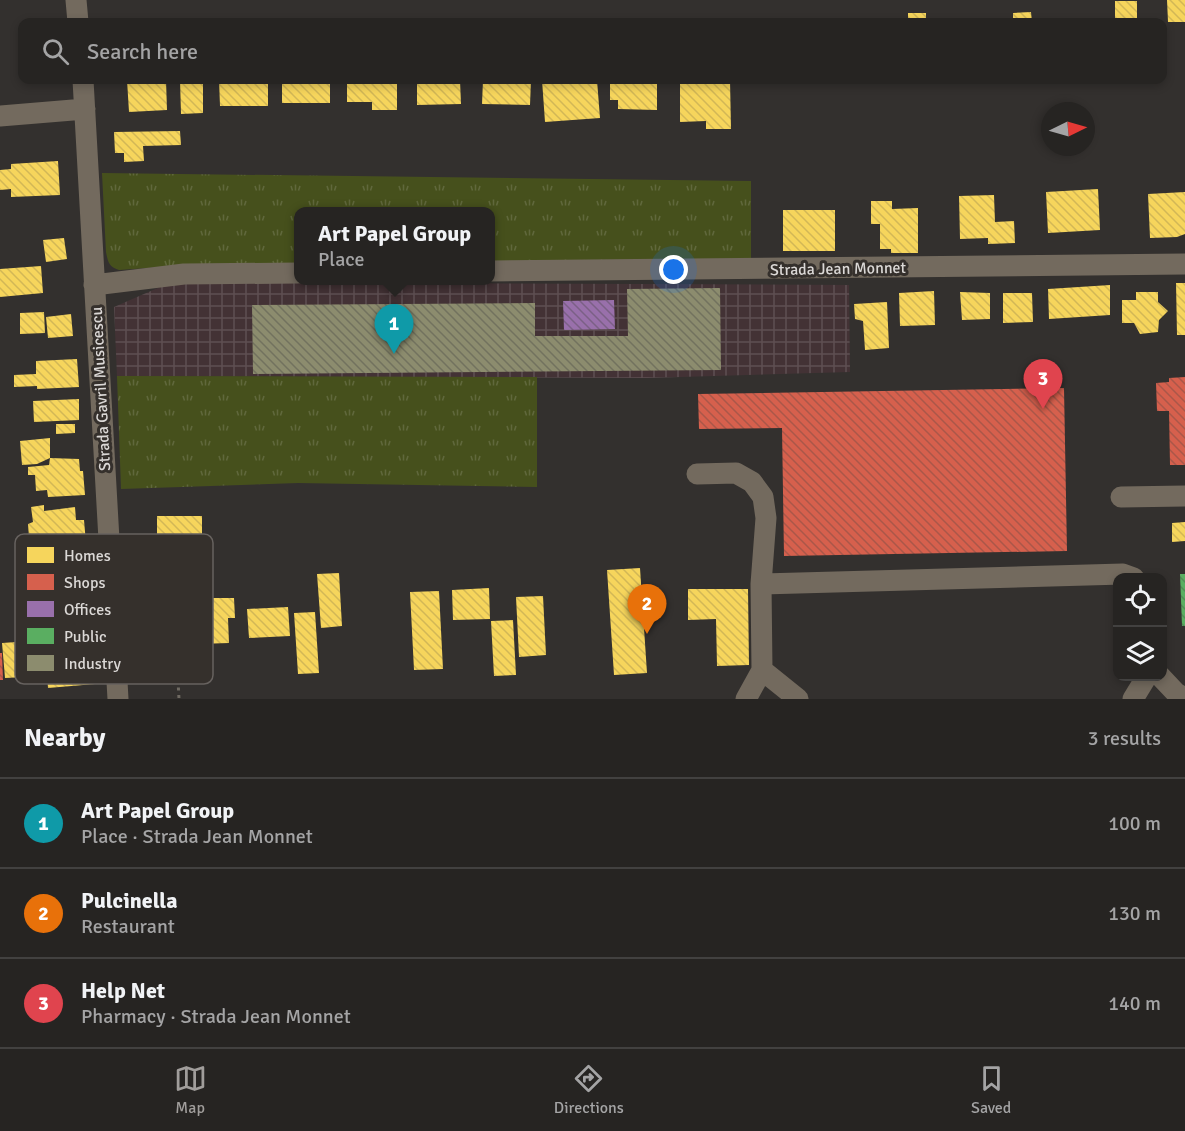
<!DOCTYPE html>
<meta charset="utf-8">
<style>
body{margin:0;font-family:Signika,sans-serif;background:#32302f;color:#f1f3f6}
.controls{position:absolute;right:18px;bottom:18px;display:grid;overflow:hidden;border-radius:12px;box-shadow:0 3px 9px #0003}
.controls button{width:54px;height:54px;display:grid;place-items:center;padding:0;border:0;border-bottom:2px solid #424140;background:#262422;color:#f1f3f6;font:30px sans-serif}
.compass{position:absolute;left:1041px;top:102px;width:54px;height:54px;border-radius:50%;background:#262422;box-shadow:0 3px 9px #0003;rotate:85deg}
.you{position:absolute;left:674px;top:270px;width:21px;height:21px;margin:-15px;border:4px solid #fff;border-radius:50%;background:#1a73e8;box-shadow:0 0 0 9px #1a73e833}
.badge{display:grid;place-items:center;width:39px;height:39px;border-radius:50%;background:#a09d9b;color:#fff;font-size:20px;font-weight:700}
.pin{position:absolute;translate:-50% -50px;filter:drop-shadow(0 2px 3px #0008)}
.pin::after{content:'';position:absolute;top:32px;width:21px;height:18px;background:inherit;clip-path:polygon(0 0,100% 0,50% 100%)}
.popup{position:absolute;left:294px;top:207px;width:201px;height:78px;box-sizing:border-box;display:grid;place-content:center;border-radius:12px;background:#262422;filter:drop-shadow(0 2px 4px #0005);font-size:20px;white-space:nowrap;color:#a4a4a5}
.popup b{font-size:22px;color:#f1f3f6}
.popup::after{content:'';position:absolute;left:50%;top:100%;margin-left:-12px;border:12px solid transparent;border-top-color:#262422}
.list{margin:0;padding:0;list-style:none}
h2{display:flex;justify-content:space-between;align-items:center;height:78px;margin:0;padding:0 24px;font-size:26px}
h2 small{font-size:20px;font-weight:400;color:#a4a4a5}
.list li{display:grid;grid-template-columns:39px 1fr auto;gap:18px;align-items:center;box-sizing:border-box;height:90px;padding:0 24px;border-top:2px solid #424140}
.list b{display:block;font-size:22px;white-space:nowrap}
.list p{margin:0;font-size:20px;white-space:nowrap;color:#a4a4a5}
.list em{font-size:20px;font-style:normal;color:#a4a4a5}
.icon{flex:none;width:33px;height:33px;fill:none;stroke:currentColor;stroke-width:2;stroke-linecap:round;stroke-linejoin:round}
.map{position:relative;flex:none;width:1185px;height:699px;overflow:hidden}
.search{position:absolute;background:#262422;box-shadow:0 3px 9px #0003;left:18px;right:18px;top:18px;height:66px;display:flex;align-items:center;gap:15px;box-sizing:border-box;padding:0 21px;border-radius:12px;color:#a4a4a5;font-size:22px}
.sheet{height:348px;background:#262422}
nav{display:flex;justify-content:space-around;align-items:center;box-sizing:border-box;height:84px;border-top:2px solid #424140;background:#262422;font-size:16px;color:#a4a4a5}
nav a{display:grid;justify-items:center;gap:3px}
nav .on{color:#a09d9b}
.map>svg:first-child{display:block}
.industrial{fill:url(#industrial-grid)}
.grass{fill:url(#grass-tufts)}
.homes{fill:url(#homes-back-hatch)}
.shops{fill:url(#shops-back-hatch)}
.offices{fill:url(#offices-back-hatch)}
.public{fill:url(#public-back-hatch)}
.industry{fill:url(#industry-back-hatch)}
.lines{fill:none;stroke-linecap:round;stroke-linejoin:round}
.path{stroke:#6f6a62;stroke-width:3;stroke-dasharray:3 4.5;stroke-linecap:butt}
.minor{stroke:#736a5e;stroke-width:21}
.labels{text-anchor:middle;stroke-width:6;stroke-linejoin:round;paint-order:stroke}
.street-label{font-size:16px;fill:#dbd8d6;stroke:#35302c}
.key{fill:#35302c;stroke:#67625f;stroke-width:1.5}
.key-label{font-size:16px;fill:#dbd8d6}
</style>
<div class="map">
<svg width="1185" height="699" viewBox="0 0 1185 699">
<defs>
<pattern id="industrial-grid" width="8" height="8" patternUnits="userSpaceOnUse" patternTransform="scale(1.5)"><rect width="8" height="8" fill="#433235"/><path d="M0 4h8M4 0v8" fill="none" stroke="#5e4f52"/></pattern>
<pattern id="grass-tufts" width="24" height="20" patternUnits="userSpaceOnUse" patternTransform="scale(1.5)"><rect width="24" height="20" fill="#46501c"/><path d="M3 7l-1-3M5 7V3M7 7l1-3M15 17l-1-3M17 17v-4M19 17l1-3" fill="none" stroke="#60683c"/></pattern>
<pattern id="homes-back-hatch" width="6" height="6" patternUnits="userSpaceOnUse" patternTransform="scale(1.5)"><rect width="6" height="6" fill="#f6d55c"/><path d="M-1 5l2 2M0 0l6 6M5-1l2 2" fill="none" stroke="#d2b756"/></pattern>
<pattern id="shops-back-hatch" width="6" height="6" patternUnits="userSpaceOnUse" patternTransform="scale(1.5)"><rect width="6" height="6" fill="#d6604d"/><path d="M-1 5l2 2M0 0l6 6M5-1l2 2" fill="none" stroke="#aa5749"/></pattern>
<pattern id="offices-back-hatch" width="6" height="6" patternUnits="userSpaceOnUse" patternTransform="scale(1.5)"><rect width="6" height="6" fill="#9970ab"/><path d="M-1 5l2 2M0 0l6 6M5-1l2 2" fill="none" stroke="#7b6086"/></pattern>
<pattern id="public-back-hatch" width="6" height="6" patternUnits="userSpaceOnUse" patternTransform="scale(1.5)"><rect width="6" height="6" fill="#5aae61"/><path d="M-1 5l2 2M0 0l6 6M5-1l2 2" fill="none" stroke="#538d57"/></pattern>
<pattern id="industry-back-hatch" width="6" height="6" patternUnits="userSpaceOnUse" patternTransform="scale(1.5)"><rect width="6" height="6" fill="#8c8c6e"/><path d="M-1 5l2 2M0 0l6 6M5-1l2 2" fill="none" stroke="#72725e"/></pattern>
</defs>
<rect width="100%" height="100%" fill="#33302e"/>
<path class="industrial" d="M 187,282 L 849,285 L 850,372 L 647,378 L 117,376 L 114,307 L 160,287 Z"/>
<path class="grass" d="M 102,173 L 751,181 L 751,260 L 490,262 L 490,212 L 298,212 L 298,264 L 191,265 L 119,270 C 109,267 108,262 106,252 Z
M 117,376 L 537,377 L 537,487 L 298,483 L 121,489 Z"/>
<path class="homes" d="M 1167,0 L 1185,0 L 1185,22 L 1168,22 Z
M 1115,1 L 1137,1 L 1137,22 L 1101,22 L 1101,19 L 1115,19 Z
M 1031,12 L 1032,22 L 1013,22 L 1013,13 Z
M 908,13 L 926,13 L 926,22 L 908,22 Z
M 127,80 L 166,80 L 167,110 L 129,112 Z
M 180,80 L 203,80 L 203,113 L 181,114 Z
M 219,80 L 268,80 L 268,106 L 220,106 Z
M 282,80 L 330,80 L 330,103 L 282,103 Z
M 347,80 L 397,80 L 397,110 L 372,110 L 372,102 L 347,102 Z
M 417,80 L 460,80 L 461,104 L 417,105 Z
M 483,80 L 531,80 L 530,105 L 482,104 Z
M 542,80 L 597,80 L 600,118 L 545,122 Z
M 610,80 L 657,80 L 657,110 L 618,109 L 618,100 L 610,100 Z
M 730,80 L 731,129 L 706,129 L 706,121 L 680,122 L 680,81 Z
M 180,131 L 181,145 L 143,146 L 144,161 L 124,162 L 124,153 L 115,153 L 114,132 Z
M 58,161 L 60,195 L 11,197 L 11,189 L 0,190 L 0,170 L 11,169 L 11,164 Z
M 1098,189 L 1100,230 L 1048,233 L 1046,192 Z
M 1185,192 L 1185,234 L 1177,237 L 1150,238 L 1148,194 Z
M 994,195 L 995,222 L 1014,221 L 1015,243 L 988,244 L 988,238 L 960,239 L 959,196 Z
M 871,201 L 892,201 L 892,209 L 918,208 L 918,253 L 891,253 L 891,249 L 880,249 L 880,224 L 871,224 Z
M 783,210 L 835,210 L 835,251 L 783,251 Z
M 64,238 L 67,259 L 46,262 L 43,240 Z
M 41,266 L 43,293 L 0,297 L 0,269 Z
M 1176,283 L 1185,283 L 1185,335 L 1177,335 Z
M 1110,285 L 1110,315 L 1049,319 L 1048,289 Z
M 934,291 L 935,325 L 900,326 L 899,293 Z
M 960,292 L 990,293 L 990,319 L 962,320 Z
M 1136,292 L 1158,292 L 1158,302 L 1168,311 L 1159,320 L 1158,332 L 1140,334 L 1134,323 L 1122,323 L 1122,300 L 1136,300 Z
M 1003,293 L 1032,293 L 1033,322 L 1003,323 Z
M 887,302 L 889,348 L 865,350 L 863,321 L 855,319 L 854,304 Z
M 44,312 L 45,333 L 20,334 L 20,313 Z
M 71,314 L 73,336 L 48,338 L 46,317 Z
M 77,359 L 79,387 L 37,389 L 37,386 L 14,387 L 14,375 L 36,374 L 36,361 Z
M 79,399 L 79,420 L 34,422 L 33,401 Z
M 56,424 L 75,424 L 75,433 L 56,434 Z
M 50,438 L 50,458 L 37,464 L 22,465 L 20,441 Z
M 50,458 L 79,459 L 80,471 L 83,471 L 85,495 L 48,497 L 47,490 L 36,491 L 35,475 L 28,475 L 28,467 L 49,465 Z
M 44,505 L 44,511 L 75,507 L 76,520 L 84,520 L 89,578 L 81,579 L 80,584 L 71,584 L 70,577 L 63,578 L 62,572 L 56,573 L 54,550 L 58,549 L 57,536 L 29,538 L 28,524 L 33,522 L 31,507 Z
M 157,516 L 202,516 L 202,543 L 157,544 Z
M 1185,522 L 1185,541 L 1172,542 L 1172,523 Z
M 640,568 L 647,673 L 614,675 L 607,570 Z
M 339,573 L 342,626 L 321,628 L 317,574 Z
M 489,588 L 490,619 L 453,620 L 452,590 Z
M 688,589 L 748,589 L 749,665 L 717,666 L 716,619 L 688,620 Z
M 439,591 L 443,669 L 414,670 L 410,592 Z
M 543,596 L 546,655 L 519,657 L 516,597 Z
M 207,598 L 234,598 L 235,618 L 228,618 L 229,643 L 198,644 L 197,619 L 207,619 Z
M 71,605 L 71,607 L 85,606 L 89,657 L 100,656 L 102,675 L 94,675 L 95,684 L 48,688 L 47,676 L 5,678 L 2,643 L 45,640 L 47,673 L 47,659 L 59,641 L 56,606 Z
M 288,607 L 290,636 L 249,638 L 247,609 Z
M 315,612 L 319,673 L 298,674 L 294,613 Z
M 513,620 L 516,675 L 494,676 L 491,621 Z"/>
<path class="shops" d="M 1185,377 L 1185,465 L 1170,465 L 1169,411 L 1157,411 L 1156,383 L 1169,382 L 1169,378 Z
M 1064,388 L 1067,551 L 784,556 L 782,428 L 699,429 L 698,394 Z
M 0,653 L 2,653 L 3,680 L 0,680 Z"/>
<path class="offices" d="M 614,300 L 615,329 L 564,330 L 563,301 Z"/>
<path class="public" d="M 1180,574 L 1185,574 L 1185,626 L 1182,626 Z"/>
<path class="industry" d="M 720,288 L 721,370 L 253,374 L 252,305 L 535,303 L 535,336 L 628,336 L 627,289 Z"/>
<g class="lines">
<path class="path" d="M 178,680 L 179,699"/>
<path class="minor" d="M 76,0 L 78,22
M 83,80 L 118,699
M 0,116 L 85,109
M 490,271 L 1185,264
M 94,285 L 184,274 L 298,273
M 697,474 L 736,473 L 752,482 L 763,497 L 766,518 L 761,584 L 762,670 L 746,699
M 1121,497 L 1185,496
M 761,584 L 1123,574 L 1134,578
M 762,670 L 798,699
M 1160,676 L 1176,693 L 1185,698
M 1133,699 L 1147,676"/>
</g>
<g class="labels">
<g class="street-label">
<text transform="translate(838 268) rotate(-1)" y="6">Strada Jean Monnet</text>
<text transform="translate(100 389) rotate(-93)" y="6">Strada Gavril Musicescu</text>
</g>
</g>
<rect x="15" y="534" width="198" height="150" rx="9" class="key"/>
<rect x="27" y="547" width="27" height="16" fill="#f6d55c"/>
<rect x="27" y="574" width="27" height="16" fill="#d6604d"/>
<rect x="27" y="601" width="27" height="16" fill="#9970ab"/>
<rect x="27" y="628" width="27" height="16" fill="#5aae61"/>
<rect x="27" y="655" width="27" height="16" fill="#8c8c6e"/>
<g class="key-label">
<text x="64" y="561">Homes</text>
<text x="64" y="588">Shops</text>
<text x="64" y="615">Offices</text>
<text x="64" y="642">Public</text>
<text x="64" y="669">Industry</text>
</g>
</svg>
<div class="controls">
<button><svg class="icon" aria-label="locate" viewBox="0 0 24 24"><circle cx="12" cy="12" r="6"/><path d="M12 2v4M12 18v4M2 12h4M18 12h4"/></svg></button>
<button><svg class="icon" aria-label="layers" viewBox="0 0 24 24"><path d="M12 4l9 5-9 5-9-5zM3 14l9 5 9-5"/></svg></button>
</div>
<svg class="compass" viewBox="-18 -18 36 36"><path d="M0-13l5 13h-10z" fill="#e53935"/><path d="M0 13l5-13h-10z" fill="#a4a4a5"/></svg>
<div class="you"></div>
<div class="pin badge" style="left:394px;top:354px;background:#0f9aa8">1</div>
<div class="popup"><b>Art Papel Group</b>Place</div>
<div class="pin badge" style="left:647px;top:634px;background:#e8710a">2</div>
<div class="pin badge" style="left:1043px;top:409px;background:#e0444e">3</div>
<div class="search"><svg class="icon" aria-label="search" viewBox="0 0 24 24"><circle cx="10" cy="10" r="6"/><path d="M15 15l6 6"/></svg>Search here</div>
</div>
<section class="sheet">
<h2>Nearby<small>3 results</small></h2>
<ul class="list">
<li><span class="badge" style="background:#0f9aa8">1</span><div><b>Art Papel Group</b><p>Place · Strada Jean Monnet</p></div><em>100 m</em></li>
<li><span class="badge" style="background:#e8710a">2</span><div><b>Pulcinella</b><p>Restaurant</p></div><em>130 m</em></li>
<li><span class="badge" style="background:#e0444e">3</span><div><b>Help Net</b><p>Pharmacy · Strada Jean Monnet</p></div><em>140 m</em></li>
</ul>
</section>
<nav>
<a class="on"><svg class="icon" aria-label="map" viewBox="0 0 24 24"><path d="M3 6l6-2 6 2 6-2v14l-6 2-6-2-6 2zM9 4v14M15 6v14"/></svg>Map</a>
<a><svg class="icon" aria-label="directions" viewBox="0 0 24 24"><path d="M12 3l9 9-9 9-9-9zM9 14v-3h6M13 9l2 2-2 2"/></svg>Directions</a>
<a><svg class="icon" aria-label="saved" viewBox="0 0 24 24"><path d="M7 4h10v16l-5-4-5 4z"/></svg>Saved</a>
</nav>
